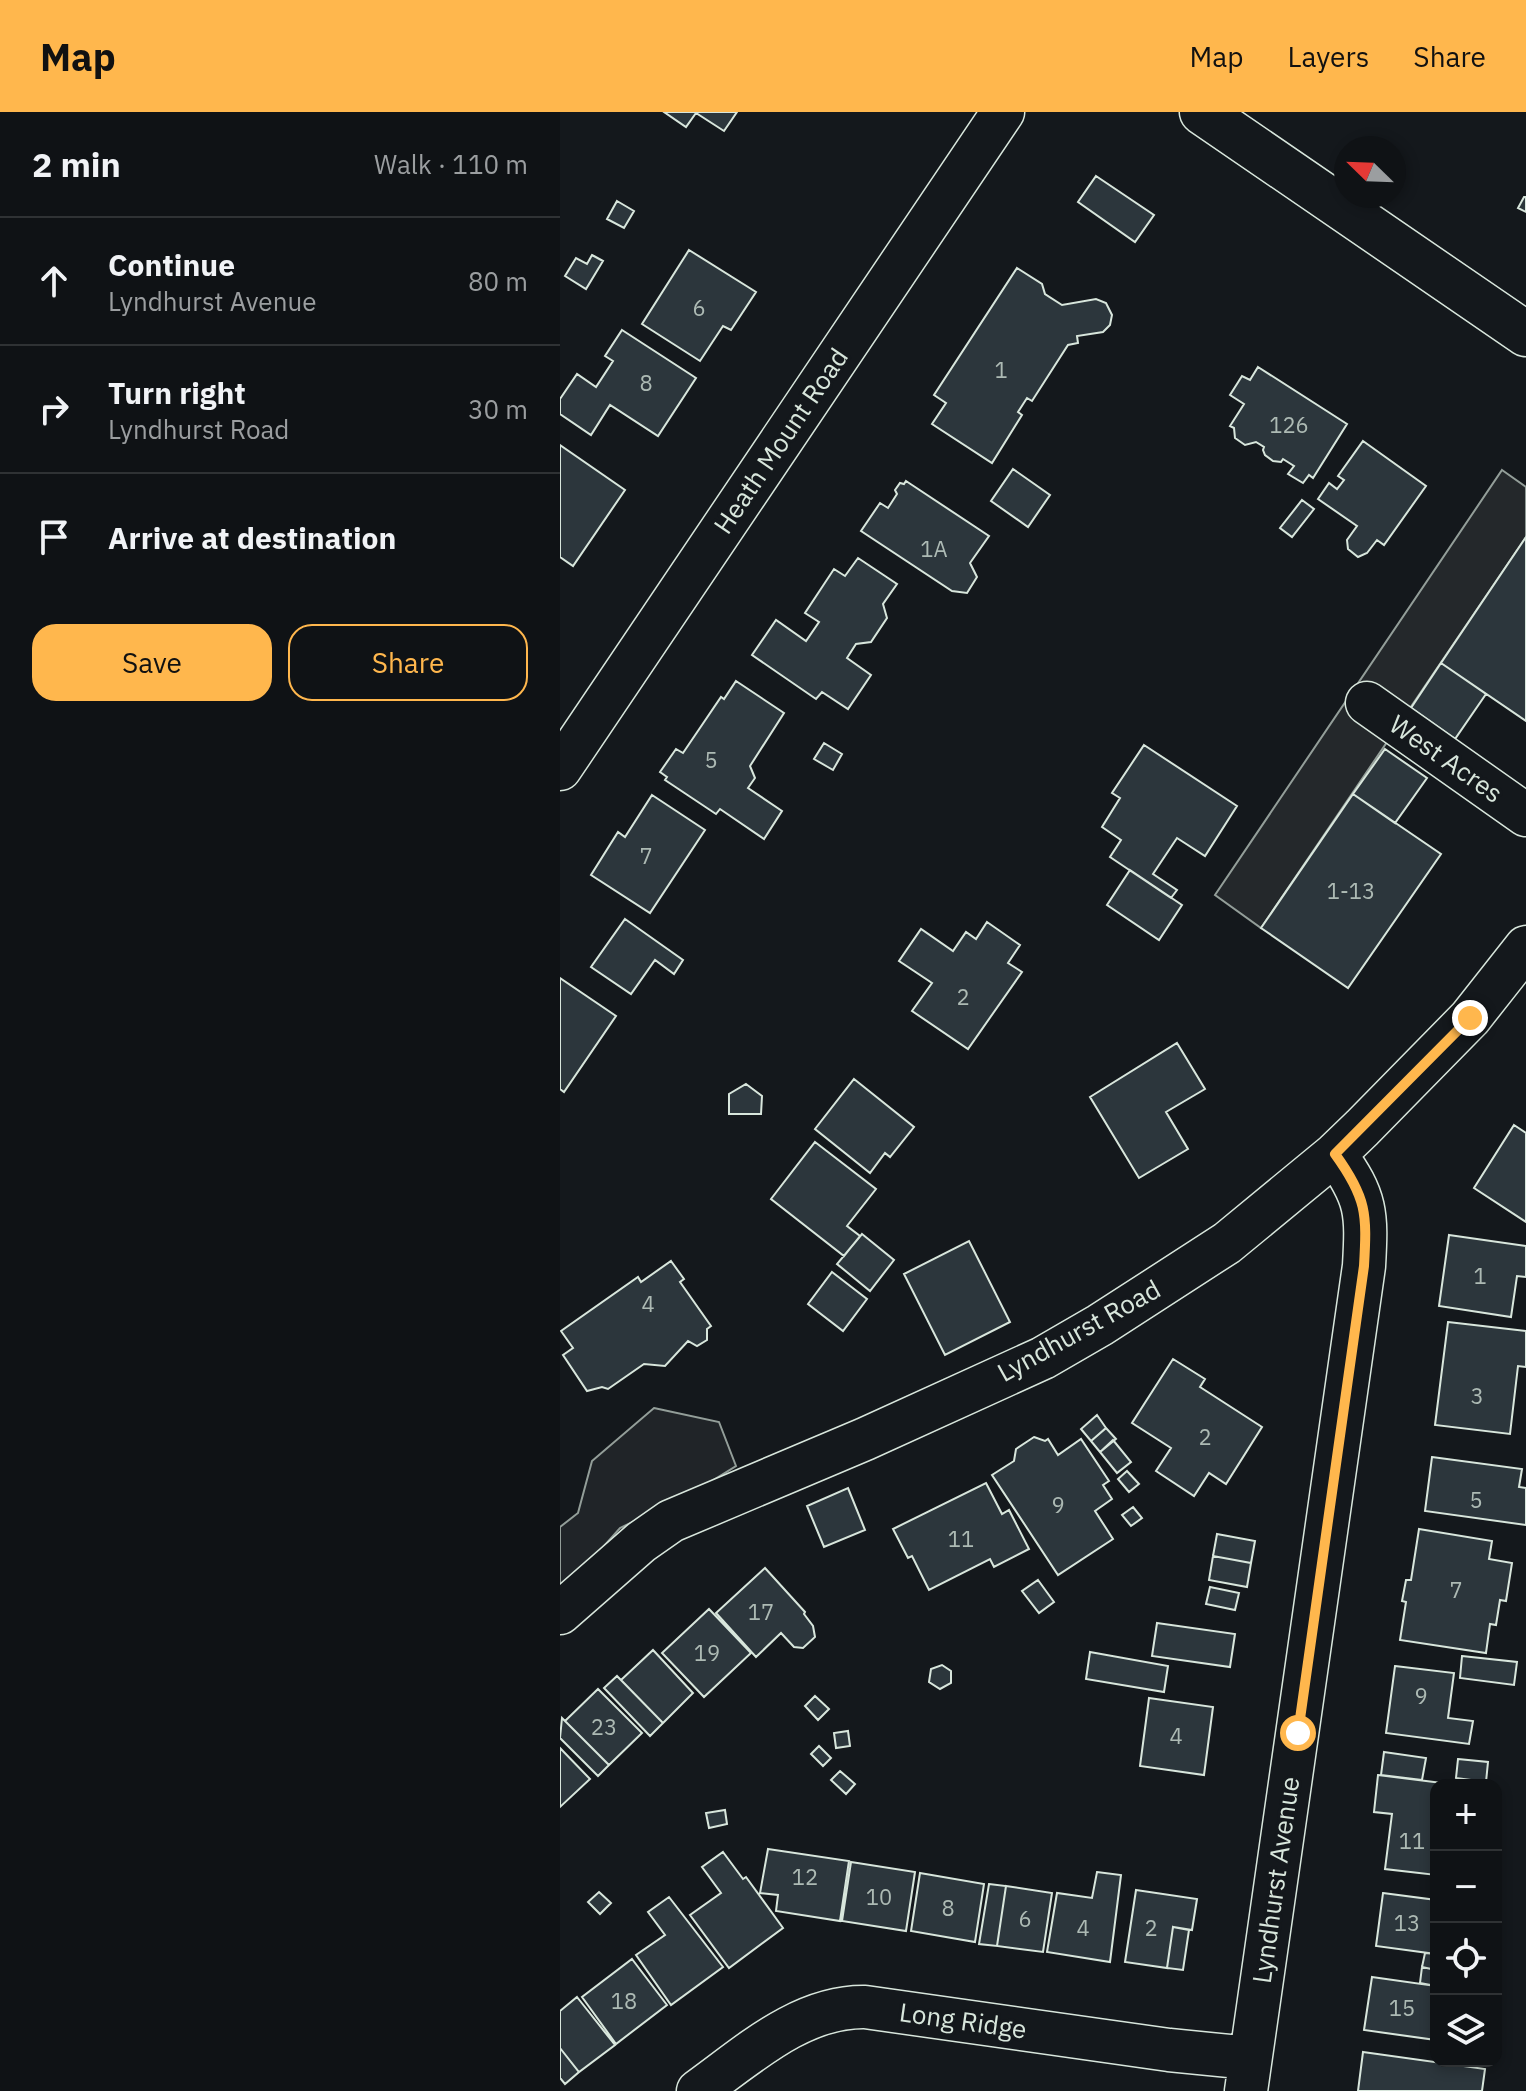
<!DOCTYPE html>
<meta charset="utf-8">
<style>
body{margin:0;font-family:"IBM Plex Sans",sans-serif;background:#181b1e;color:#f1f3f6}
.controls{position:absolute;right:24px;bottom:24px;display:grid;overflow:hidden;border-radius:16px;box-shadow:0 4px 12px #0003}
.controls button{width:72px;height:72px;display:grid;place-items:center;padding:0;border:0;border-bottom:2px solid #2f3234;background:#0f1215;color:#f1f3f6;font:40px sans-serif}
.compass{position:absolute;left:774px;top:24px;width:72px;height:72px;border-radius:50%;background:#0f1215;box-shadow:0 4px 12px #0003;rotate:293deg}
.stop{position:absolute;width:24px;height:24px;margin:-18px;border:6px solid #ffb74d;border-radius:50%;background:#fff}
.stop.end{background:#ffb74d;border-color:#fff;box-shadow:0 2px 8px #0008}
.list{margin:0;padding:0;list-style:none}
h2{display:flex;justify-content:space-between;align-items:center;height:104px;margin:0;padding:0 32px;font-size:34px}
h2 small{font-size:26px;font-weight:400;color:#9b9ea0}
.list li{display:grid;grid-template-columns:52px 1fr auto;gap:24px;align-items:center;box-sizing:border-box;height:128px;padding:0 32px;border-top:2px solid #2f3234}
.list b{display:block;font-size:30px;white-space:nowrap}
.list p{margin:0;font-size:26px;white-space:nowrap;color:#9b9ea0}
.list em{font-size:26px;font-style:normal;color:#9b9ea0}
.actions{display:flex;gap:16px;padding:24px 32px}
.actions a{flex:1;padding:18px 0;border:2px solid #ffb74d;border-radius:24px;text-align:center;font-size:28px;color:#ffb74d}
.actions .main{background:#ffb74d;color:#111}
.icon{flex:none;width:44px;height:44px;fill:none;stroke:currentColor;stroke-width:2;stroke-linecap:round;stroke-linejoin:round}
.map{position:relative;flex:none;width:966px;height:1979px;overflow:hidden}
header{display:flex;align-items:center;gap:48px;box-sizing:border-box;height:112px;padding:0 40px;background:#ffb74d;color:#111}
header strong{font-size:38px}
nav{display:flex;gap:44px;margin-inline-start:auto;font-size:28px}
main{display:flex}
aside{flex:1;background:#0f1215}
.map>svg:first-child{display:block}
.green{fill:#202428;stroke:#939e99;stroke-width:2}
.parking{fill:#24282b;stroke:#939e99;stroke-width:2}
.building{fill:#2c363c;stroke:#d8e6dc;stroke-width:2}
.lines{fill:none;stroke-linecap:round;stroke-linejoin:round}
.minor-casing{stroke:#d8e6dc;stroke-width:45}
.primary-casing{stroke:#d8e6dc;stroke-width:47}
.minor{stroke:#14181c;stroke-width:42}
.primary{stroke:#14181c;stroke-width:44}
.route{stroke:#ffb74d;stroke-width:10}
.labels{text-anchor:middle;stroke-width:6;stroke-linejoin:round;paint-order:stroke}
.number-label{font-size:22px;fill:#adbab4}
.street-label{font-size:26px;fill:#d8e6dc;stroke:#14181c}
</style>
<header>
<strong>Map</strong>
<nav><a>Map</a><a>Layers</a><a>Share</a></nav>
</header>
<main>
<aside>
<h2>2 min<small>Walk · 110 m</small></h2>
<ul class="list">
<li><svg class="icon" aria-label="ahead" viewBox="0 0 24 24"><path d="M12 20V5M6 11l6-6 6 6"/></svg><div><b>Continue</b><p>Lyndhurst Avenue</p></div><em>80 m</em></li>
<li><svg class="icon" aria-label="right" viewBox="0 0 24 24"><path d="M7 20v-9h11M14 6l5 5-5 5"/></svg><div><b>Turn right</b><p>Lyndhurst Road</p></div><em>30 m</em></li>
<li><svg class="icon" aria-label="arrive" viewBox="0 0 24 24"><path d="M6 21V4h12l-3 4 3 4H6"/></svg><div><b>Arrive at destination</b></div></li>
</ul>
<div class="actions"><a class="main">Save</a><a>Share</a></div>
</aside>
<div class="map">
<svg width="966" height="1979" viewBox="0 0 966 1979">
<rect width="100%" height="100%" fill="#14181c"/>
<path class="green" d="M 94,1296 L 159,1310 L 176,1354 L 129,1383 L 60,1416 L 11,1471 L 0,1480 L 0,1415 L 18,1401 L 32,1349 Z"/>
<path class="parking" d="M 942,358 L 966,375 L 966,425 L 701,816 L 655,783 Z"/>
<path class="building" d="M 104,0 L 177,0 L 164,19 L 136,1 L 126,15 Z
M 536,64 L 594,103 L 575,130 L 518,90 Z
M 964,85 L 966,85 L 966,100 L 958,96 Z
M 57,89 L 74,99 L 64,116 L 47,107 Z
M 129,138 L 196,180 L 171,218 L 163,214 L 140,249 L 82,212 Z
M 32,143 L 43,149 L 26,177 L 5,164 L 16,146 L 27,152 Z
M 457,156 L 482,172 L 485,182 L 502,193 L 536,187 L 546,191 L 552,203 L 550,213 L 543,220 L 517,224 L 518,231 L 508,233 L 472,289 L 467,286 L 458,300 L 462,303 L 432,351 L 372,312 L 386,291 L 374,283 Z
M 62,218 L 136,266 L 98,324 L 50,293 L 31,323 L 0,302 L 0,287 L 17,262 L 36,275 L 53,249 L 45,244 Z
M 698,255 L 787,312 L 753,366 L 749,363 L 743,371 L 728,362 L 734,354 L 723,347 L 721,350 L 713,349 L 705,343 L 703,338 L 704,335 L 696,330 L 685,333 L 675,326 L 674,316 L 670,314 L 684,292 L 670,283 L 682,264 L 690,268 Z
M 803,329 L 866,374 L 824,433 L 817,428 L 807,441 L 798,445 L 788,437 L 787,428 L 797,414 L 758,387 L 769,371 L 777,377 L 784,368 L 778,364 Z
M 0,333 L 65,378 L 13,454 L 0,445 Z
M 453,357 L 490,383 L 468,415 L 431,389 Z
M 346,369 L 429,424 L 410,451 L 417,465 L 407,481 L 392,479 L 301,419 L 320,391 L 328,396 L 337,382 L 335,378 L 340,371 L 344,372 Z
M 742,388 L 754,397 L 732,425 L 720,416 Z
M 966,425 L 966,609 L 881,551 Z
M 298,446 L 337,472 L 323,492 L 327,506 L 311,530 L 296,532 L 287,546 L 311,563 L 288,597 L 262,580 L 256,587 L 192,543 L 216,508 L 246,529 L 259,510 L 245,501 L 274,457 L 285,464 Z
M 881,551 L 926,582 L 895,627 L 851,596 Z
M 176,569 L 224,601 L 190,654 L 195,666 L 188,676 L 222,699 L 204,727 L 160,697 L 156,702 L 105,668 L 107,665 L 100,660 L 116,637 L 123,641 L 161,585 L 164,587 Z
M 264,631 L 282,642 L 273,658 L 254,647 Z
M 584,633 L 677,694 L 645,744 L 617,726 L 593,762 L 617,778 L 611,786 L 550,745 L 561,728 L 542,715 L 560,686 L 552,681 Z
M 825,637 L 867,666 L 835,711 L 793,682 Z
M 793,682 L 881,742 L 788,876 L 701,816 Z
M 92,683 L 145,718 L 90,801 L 31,763 L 58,720 L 65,725 Z
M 570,758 L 622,793 L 599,828 L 547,793 Z
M 65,807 L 123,848 L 114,862 L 95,848 L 71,882 L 31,855 Z
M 427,810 L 460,833 L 448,851 L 462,860 L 408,937 L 352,899 L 372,871 L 339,849 L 361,817 L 393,839 L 406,820 L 416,827 Z
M 0,866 L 56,904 L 4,980 L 0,977 Z
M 617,931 L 645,977 L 606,1000 L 628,1037 L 579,1066 L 530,985 Z
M 294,967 L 354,1015 L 330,1045 L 325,1041 L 310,1061 L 255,1017 Z
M 186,972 L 202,984 L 201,1002 L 169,1002 L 169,982 Z
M 954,1013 L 966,1021 L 966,1110 L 914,1076 Z
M 255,1030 L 316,1077 L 287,1114 L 300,1124 L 284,1144 L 211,1087 Z
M 302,1122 L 334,1148 L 310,1179 L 277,1152 Z
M 889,1123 L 966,1134 L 966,1165 L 957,1164 L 951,1205 L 879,1194 Z
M 409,1129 L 450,1210 L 385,1243 L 344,1162 Z
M 111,1149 L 124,1167 L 120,1170 L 151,1214 L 147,1217 L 147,1228 L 137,1234 L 128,1229 L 105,1254 L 84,1252 L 48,1277 L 42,1275 L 27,1279 L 3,1243 L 13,1236 L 1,1219 L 78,1165 L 81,1170 Z
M 272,1160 L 307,1187 L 283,1219 L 248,1192 Z
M 888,1210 L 966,1219 L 966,1255 L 958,1254 L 950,1322 L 875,1313 Z
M 613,1247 L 645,1267 L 640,1275 L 702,1315 L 666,1372 L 649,1361 L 634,1384 L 596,1359 L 611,1336 L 572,1311 Z
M 537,1303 L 546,1316 L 531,1329 L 521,1317 Z
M 546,1316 L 556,1327 L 540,1340 L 531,1329 Z
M 474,1325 L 485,1329 L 488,1327 L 498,1343 L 521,1327 L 549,1369 L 543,1373 L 552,1387 L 535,1399 L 553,1427 L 498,1463 L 432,1363 L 454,1349 L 456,1337 Z
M 553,1328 L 571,1350 L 557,1361 L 540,1340 Z
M 872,1345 L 962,1357 L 959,1375 L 966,1376 L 966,1413 L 865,1399 Z
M 567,1359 L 579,1372 L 569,1380 L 558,1367 Z
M 426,1371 L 442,1402 L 449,1398 L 469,1437 L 434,1455 L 430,1447 L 369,1478 L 352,1444 L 348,1446 L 333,1417 Z
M 288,1376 L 305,1418 L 264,1435 L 247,1394 Z
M 573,1395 L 582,1406 L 571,1414 L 562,1403 Z
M 859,1417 L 932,1429 L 929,1447 L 952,1451 L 946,1489 L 940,1488 L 936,1513 L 930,1512 L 926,1541 L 840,1528 L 846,1490 L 842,1489 L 846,1468 L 851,1468 Z
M 657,1422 L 695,1429 L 691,1451 L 653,1444 Z
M 653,1444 L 691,1451 L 687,1475 L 649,1468 Z
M 205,1456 L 245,1500 L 244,1502 L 253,1514 L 255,1525 L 243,1536 L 234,1535 L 221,1521 L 196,1545 L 156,1501 Z
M 478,1468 L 494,1490 L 479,1501 L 462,1479 Z
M 650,1475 L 679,1481 L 675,1498 L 646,1492 Z
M 149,1497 L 191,1541 L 144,1585 L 102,1541 Z
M 597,1511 L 675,1522 L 670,1555 L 592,1544 Z
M 93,1538 L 133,1581 L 103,1611 L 61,1568 Z
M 530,1540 L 608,1554 L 604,1580 L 526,1567 Z
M 902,1544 L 957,1550 L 954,1573 L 900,1566 Z
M 382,1553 L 391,1559 L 391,1571 L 380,1577 L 369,1570 L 371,1557 Z
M 835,1554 L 894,1561 L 888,1606 L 913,1609 L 909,1632 L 826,1621 Z
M 57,1564 L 103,1611 L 90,1624 L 44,1576 Z
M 38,1577 L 82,1621 L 49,1653 L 5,1609 Z
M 255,1584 L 269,1597 L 258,1608 L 245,1594 Z
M 589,1586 L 653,1595 L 644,1663 L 580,1654 Z
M 2,1606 L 49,1653 L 38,1664 L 0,1626 Z
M 288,1619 L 290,1634 L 276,1636 L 274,1621 Z
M 259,1634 L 271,1646 L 263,1654 L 251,1642 Z
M 0,1636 L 30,1667 L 0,1695 Z
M 824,1640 L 866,1646 L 862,1668 L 821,1663 Z
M 898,1647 L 928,1650 L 926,1670 L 896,1666 Z
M 280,1659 L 295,1672 L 286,1682 L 271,1668 Z
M 818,1663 L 898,1673 L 876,1673 L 876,1763 L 825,1757 L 832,1702 L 814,1700 Z
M 165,1698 L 167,1712 L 149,1716 L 146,1701 Z
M 208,1737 L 289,1749 L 280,1809 L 216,1799 L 218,1783 L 200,1781 Z
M 163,1740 L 183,1767 L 186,1765 L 223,1816 L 169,1856 L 130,1803 L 161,1781 L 142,1755 Z
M 291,1750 L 355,1760 L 346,1819 L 282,1809 Z
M 537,1760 L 561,1763 L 550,1850 L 487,1840 L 497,1781 L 532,1786 Z
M 360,1761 L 424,1772 L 415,1830 L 351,1819 Z
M 429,1772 L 446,1774 L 437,1834 L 419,1832 Z
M 446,1774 L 492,1781 L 483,1840 L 437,1834 Z
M 576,1778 L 637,1787 L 632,1818 L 613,1815 L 607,1856 L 565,1850 Z
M 39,1780 L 51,1791 L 40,1802 L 28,1790 Z
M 823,1781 L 876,1788 L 876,1842 L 816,1834 Z
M 109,1785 L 163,1855 L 111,1893 L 76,1843 L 105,1823 L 88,1800 Z
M 613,1815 L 629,1818 L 623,1858 L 607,1856 Z
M 865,1841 L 876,1842 L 876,1858 L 862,1855 Z
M 72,1847 L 107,1893 L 56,1932 L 22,1885 Z
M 862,1855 L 876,1858 L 876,1874 L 860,1871 Z
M 812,1865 L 876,1874 L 876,1928 L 804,1918 Z
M 17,1885 L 55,1933 L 19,1960 L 0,1936 L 0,1899 Z
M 0,1936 L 19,1960 L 5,1972 L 0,1966 Z
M 803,1940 L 925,1957 L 922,1979 L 798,1979 Z"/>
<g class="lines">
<g class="minor-casing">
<path id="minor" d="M 807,591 L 966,703
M 0,657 L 443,0
M 0,1501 L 81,1430 L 111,1409 L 305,1327 L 483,1246 L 540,1213 L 667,1131 L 775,1042 L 802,1016 L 910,906 L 966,835
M 138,1979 C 188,1943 241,1894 305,1895 L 609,1938 L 690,1946
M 686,1979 L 804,1154 C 807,1101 807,1086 775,1042"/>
</g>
<g class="primary-casing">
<path id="primary" d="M 642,0 L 966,222"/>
</g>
<use href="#minor" class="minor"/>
<use href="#primary" class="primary"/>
</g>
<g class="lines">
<path class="route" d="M 738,1621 L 804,1154 C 807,1102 807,1086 775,1042 L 910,906"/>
</g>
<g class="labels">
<g class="number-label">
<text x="139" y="204">6</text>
<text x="441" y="266">1</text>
<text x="86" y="279">8</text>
<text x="729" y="321">126</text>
<text x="374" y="445">1A</text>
<text x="151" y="656">5</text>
<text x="86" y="752">7</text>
<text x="791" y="787">1-13</text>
<text x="403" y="893">2</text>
<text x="920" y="1172">1</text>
<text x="88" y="1200">4</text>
<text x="917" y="1292">3</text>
<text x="645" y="1333">2</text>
<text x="916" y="1396">5</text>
<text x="498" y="1401">9</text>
<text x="401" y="1435">11</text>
<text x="896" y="1486">7</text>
<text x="201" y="1508">17</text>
<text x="147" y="1549">19</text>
<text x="861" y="1592">9</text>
<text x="44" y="1623">23</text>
<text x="616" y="1632">4</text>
<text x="852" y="1737">11</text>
<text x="245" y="1773">12</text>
<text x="319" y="1793">10</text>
<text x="388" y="1804">8</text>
<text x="465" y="1815">6</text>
<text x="847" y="1819">13</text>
<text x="523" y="1824">4</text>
<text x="591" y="1824">2</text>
<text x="64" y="1897">18</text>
<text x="842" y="1904">15</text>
</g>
<g class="street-label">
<text transform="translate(221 329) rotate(-56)" y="9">Heath Mount Road</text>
<text transform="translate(886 647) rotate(35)" y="9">West Acres</text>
<text transform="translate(519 1219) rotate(-29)" y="9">Lyndhurst Road</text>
<text transform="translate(716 1768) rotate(-82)" y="9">Lyndhurst Avenue</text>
<text transform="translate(403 1909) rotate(8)" y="9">Long Ridge</text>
</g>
</g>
</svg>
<div class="controls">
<button>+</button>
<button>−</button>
<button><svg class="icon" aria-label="locate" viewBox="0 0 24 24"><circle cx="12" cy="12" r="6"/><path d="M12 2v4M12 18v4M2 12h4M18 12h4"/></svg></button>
<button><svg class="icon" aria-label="layers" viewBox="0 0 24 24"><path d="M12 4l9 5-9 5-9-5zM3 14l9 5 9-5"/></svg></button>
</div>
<svg class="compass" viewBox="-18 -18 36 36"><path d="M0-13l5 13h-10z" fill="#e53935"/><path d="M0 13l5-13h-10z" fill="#9b9ea0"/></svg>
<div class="stop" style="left:738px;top:1621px"></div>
<div class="stop end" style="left:910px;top:906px"></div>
</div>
</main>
